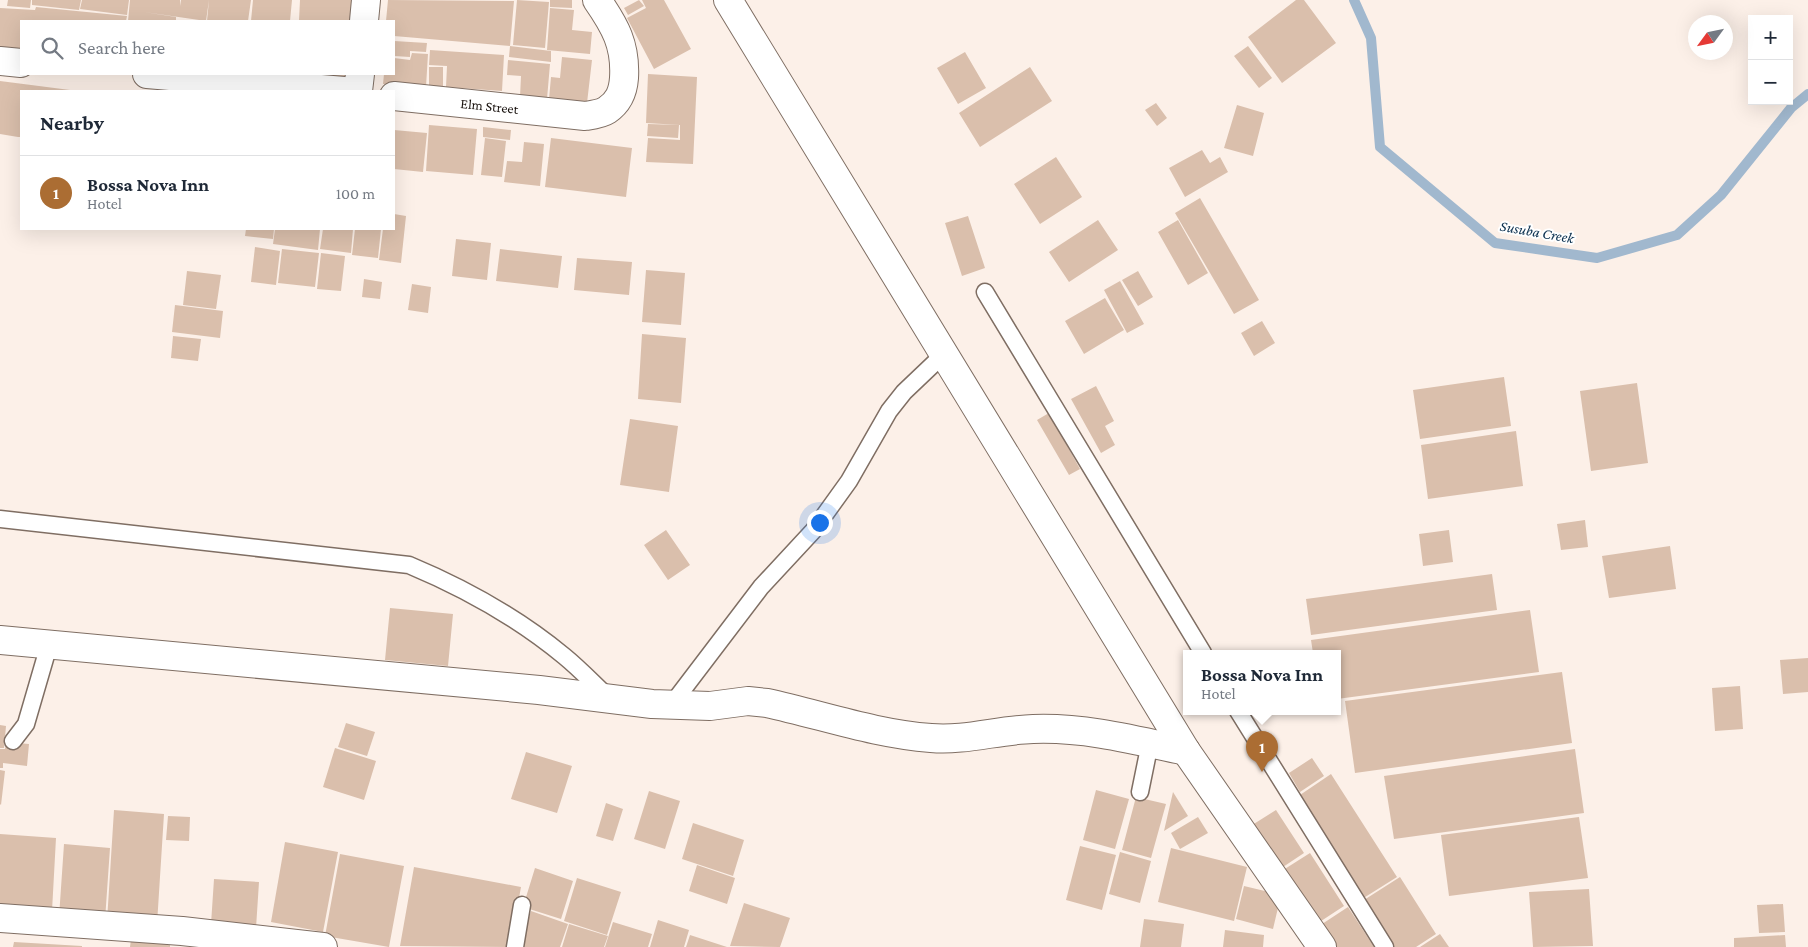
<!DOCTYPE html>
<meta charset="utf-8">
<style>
body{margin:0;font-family:"Crimson Pro",serif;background:#f2f2f3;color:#1f2937}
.controls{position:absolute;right:15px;top:15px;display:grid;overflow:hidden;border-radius:0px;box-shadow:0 5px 20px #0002}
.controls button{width:45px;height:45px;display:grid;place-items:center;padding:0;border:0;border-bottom:1px solid #e0e1e3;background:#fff;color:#1f2937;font:25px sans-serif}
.compass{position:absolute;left:1688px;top:15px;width:45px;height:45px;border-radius:50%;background:#fff;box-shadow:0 5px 20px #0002;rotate:237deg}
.you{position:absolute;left:819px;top:522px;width:18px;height:18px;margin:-12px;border:4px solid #fff;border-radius:50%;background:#1a73e8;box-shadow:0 0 0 8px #1a73e833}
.badge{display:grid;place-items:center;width:32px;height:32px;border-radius:50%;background:#ab6d33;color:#fff;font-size:16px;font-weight:700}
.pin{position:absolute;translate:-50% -41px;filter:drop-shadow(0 1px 2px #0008)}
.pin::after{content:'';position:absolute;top:26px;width:18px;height:15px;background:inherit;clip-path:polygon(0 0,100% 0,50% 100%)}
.popup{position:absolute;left:1183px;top:650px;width:158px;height:65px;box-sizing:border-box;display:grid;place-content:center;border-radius:0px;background:#fff;filter:drop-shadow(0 1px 4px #0005);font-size:16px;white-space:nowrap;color:#747a83}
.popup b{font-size:19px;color:#1f2937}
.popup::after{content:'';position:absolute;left:50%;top:100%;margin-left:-10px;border:10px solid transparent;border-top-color:#fff}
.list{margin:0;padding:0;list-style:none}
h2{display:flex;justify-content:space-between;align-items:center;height:65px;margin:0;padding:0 20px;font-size:21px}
h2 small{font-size:16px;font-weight:400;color:#747a83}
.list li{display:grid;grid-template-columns:32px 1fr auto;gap:15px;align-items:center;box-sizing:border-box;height:75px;padding:0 20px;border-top:1px solid #e0e1e3}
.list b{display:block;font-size:19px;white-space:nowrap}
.list p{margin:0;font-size:16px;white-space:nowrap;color:#747a83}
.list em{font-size:16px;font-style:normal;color:#747a83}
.icon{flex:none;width:28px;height:28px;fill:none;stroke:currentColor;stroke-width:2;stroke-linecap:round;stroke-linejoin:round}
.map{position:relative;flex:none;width:1808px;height:947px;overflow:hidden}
.search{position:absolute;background:#fff;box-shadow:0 5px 20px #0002;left:20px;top:20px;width:375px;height:55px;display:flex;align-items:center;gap:12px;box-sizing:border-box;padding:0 18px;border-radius:0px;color:#747a83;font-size:19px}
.panel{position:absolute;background:#fff;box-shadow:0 5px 20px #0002;left:20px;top:90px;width:375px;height:140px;border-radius:0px}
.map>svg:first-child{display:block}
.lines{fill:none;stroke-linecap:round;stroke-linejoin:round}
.stream{stroke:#a1b8ce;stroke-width:10}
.building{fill:#dabfac}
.lane-casing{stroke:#7f6e63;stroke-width:19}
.street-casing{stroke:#7f6e63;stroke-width:30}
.lane{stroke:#fff;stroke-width:16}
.street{stroke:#fff;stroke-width:28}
.labels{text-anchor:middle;stroke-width:4;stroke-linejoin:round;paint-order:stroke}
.street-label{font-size:14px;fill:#160f0b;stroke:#fff}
.water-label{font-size:15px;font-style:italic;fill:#092e4d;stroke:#fff}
</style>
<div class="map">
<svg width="1808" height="947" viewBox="0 0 1808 947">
<rect width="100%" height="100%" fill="#fcf0e8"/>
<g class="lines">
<path class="stream" d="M 1354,0 L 1371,38 L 1380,147 L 1495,243 L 1597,258 L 1677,235 L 1721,195 L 1791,108 L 1808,94"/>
</g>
<path class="building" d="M 8,0 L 31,0 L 30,8 L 7,6 Z
M 32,0 L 81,0 L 79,10 L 32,5 Z
M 82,0 L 129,0 L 127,15 L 80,9 Z
M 130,0 L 180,0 L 180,6 L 181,0 L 209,0 L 206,21 L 144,12 L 176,17 L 176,21 L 128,21 Z
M 209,0 L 251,0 L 248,21 L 207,21 Z
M 253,0 L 292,0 L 290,21 L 251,21 Z
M 300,0 L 352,0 L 350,21 L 299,21 Z
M 388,0 L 514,1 L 510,46 L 394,36 L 394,21 L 386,21 Z
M 517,0 L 549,2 L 545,48 L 513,45 Z
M 550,0 L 572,0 L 572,8 L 550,7 Z
M 639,0 L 644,6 L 628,15 L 624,8 Z
M 642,0 L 664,0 L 691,49 L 654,69 L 627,18 L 646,8 Z
M 1296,0 L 1304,0 L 1336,43 L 1282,83 L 1248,37 Z
M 36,7 L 127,16 L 126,21 L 21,21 L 21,57 L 0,55 L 0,8 L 35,10 Z
M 550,8 L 574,10 L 572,30 L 592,32 L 590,54 L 547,50 Z
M 394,41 L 427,43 L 426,52 L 410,51 L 410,57 L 394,56 Z
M 510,46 L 551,51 L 551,62 L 509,57 Z
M 1248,46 L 1272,78 L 1259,88 L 1234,56 Z
M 430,50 L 504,55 L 502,91 L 446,87 L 447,66 L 429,65 Z
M 965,52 L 986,88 L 958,104 L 937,68 Z
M 412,53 L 428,54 L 426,87 L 383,84 L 384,74 L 394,74 L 394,58 L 410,60 Z
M 562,57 L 592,60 L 587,103 L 549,99 L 551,77 L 560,78 Z
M 508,60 L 550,64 L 547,99 L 520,97 L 521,76 L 507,75 Z
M 429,67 L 443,67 L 443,93 L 429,93 Z
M 1030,67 L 1052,101 L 980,147 L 959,113 Z
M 258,74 L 346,74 L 345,84 Z
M 648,74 L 697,77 L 693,164 L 646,162 L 648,138 L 680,140 L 680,125 L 646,123 Z
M 0,81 L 70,90 L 70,91 L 21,91 L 21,137 L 18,137 L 0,134 Z
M 1156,103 L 1167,118 L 1157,126 L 1145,110 Z
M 1237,105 L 1264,113 L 1253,156 L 1224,148 Z
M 648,124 L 679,125 L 678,138 L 647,136 Z
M 429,125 L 477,129 L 473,175 L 426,171 Z
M 483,127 L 511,130 L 510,140 L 483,137 Z
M 394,130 L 427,133 L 423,172 L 394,169 Z
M 485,138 L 506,141 L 502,177 L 481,175 Z
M 551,138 L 632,148 L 626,197 L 545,187 Z
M 524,142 L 544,144 L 540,186 L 504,182 L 507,161 L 522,162 Z
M 1202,150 L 1210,163 L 1220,157 L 1228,172 L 1185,197 L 1169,168 Z
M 1056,157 L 1082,197 L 1040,224 L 1014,184 Z
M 1200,198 L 1259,300 L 1234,314 L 1175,213 Z
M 394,214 L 406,216 L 401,263 L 379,260 L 383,229 L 394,229 Z
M 968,216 L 985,268 L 962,276 L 945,223 Z
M 1098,220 L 1118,250 L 1069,282 L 1049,252 Z
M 1178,220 L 1208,273 L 1188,285 L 1158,232 Z
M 246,229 L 274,229 L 273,239 L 245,236 Z
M 275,229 L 320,229 L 318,250 L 273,244 Z
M 323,229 L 353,229 L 351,253 L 320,249 Z
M 355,229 L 381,229 L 378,258 L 352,255 Z
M 456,239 L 491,243 L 487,280 L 452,276 Z
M 255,247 L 280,251 L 276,285 L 251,282 Z
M 282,249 L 319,253 L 315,287 L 278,283 Z
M 500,249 L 562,256 L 558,288 L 496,281 Z
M 321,253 L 345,256 L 341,291 L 317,289 Z
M 577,258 L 632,262 L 629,295 L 574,290 Z
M 646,270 L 685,273 L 681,325 L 642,322 Z
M 187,271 L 221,275 L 216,309 L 183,305 Z
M 1138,271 L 1153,297 L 1138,306 L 1122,280 Z
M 364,279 L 382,282 L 380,299 L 362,297 Z
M 1120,281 L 1144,324 L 1127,333 L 1104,290 Z
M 412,284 L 431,287 L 428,313 L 408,310 Z
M 1105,298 L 1124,330 L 1084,354 L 1065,321 Z
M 175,305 L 223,311 L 220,338 L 172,332 Z
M 1262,321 L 1275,343 L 1254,356 L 1241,333 Z
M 642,334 L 686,338 L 681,403 L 638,399 Z
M 173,336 L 201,339 L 198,361 L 171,358 Z
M 1504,377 L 1511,426 L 1420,439 L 1413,390 Z
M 1637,383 L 1648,463 L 1591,471 L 1580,391 Z
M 1096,386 L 1114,421 L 1105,426 L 1115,445 L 1101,453 L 1071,399 Z
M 1049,413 L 1080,469 L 1069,475 L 1037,420 Z
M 630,419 L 678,426 L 669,492 L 620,485 Z
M 1516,431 L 1523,486 L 1428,499 L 1421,445 Z
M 1585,520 L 1588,547 L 1561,550 L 1557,524 Z
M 666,530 L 690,565 L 668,580 L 644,545 Z
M 1449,530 L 1453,562 L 1423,566 L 1419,534 Z
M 1670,546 L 1676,589 L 1609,598 L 1602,556 Z
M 1492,574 L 1497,610 L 1311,635 L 1306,599 Z
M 390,608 L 453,614 L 448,666 L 385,660 Z
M 1530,610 L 1539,672 L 1337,699 L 1337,653 L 1313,653 L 1311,640 Z
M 1808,658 L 1808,692 L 1783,694 L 1780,660 Z
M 1562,672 L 1572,743 L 1355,773 L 1345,701 Z
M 1740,686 L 1743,729 L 1715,731 L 1712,688 Z
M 346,723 L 375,732 L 367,756 L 338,747 Z
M 0,725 L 6,726 L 4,748 L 0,748 Z
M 6,742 L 29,744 L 27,766 L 3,763 L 3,768 L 0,768 L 0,749 L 5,749 Z
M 335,748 L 376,761 L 364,800 L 323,787 Z
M 1575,749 L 1584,813 L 1394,839 L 1384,776 Z
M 526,752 L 572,766 L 557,813 L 511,799 Z
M 1312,758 L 1324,776 L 1300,792 L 1289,773 Z
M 0,770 L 5,771 L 1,805 L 0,804 Z
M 1331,774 L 1397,877 L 1362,899 L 1297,797 Z
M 1096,790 L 1129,799 L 1115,849 L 1083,840 Z
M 649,791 L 680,801 L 665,849 L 634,839 Z
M 1173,792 L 1188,816 L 1164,831 Z
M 1136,797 L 1166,804 L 1151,858 L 1122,850 Z
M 606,803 L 623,809 L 613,841 L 596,836 Z
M 114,810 L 164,814 L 157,924 L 107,921 Z
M 1276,810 L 1304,853 L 1277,871 L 1249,827 Z
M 168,816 L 190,817 L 189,841 L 166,840 Z
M 1198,817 L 1208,833 L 1180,849 L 1171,833 Z
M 1579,817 L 1588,878 L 1449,896 L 1441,835 Z
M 693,823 L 744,840 L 733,876 L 682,859 Z
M 0,834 L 56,838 L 52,911 L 0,907 Z
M 285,842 L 338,852 L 323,932 L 271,922 Z
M 64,844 L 110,848 L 105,920 L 59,917 Z
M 1080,846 L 1116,855 L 1102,910 L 1066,900 Z
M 1171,848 L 1247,867 L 1234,921 L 1158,902 Z
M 1120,852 L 1151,861 L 1140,903 L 1109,894 Z
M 1310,853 L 1344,906 L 1315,925 L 1280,872 Z
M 340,854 L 404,866 L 389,947 L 325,936 Z
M 697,865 L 735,878 L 727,904 L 689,891 Z
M 414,867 L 521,887 L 510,947 L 400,946 Z
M 535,868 L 573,881 L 561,919 L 523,907 Z
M 1400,877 L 1436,934 L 1416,947 L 1394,947 L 1364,900 Z
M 577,878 L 621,892 L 607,935 L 564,921 Z
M 214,879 L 259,882 L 256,928 L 211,924 Z
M 1244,886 L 1281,895 L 1273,929 L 1236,919 Z
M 1589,889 L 1593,946 L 1533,947 L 1529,892 Z
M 744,903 L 790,918 L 780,947 L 730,946 Z
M 1783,904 L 1785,932 L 1759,933 L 1757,905 Z
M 1348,907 L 1374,947 L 1328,947 L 1316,928 Z
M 531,911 L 568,924 L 560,947 L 520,947 Z
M 1144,919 L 1184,924 L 1181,947 L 1140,947 Z
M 658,920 L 689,930 L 684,947 L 650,947 Z
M 613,922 L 652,934 L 648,947 L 605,947 Z
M 569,924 L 608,936 L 604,947 L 562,947 Z
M 1225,930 L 1264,935 L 1263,947 L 1223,947 Z
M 1440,934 L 1449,947 L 1420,947 Z
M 690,935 L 727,947 L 686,947 Z
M 1785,935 L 1786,947 L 1734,947 L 1734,938 Z
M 131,939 L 170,942 L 170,947 L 130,947 Z
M 14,942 L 82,946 L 82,947 L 13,947 Z"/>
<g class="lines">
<g class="lane-casing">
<path id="lane" d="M 985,292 L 1203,653
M 0,519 L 409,565 C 464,588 518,618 564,656 C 580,669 594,684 609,698
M 672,704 L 761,587 L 813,531 L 849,481 L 889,411 L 904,392 L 945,353
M 1238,711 L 1385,947
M 13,741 L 26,724 L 49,645
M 1140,792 L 1150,743
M 515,947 L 522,905"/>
</g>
<g class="street-casing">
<g id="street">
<path d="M 728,0 L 1186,751 L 1322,947"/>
<path d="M 364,21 L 366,0"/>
<path d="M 0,61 L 21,63"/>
<path d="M 147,74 L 344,91"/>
<path d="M 358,91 L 360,74"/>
<path id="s1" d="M 394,96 L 585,116 C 592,115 601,114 607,110 C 619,102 623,92 624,78 C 626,45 615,26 597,0"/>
<path d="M 0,640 L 539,690 L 652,704 L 710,706 L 748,701 L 767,703 C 822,715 875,734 931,738 C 965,741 998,730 1033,729 C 1085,727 1135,740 1186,751"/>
<path d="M 0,918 L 182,931 L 323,947"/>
</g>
</g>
<use href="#lane" class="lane"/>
<use href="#street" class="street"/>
</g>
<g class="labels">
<g class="street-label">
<text dy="5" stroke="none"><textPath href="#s1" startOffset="96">Elm Street</textPath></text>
</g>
<g class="water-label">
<text transform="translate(1537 232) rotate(10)" y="5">Susuba Creek</text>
</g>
</g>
</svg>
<div class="controls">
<button>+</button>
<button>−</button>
</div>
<svg class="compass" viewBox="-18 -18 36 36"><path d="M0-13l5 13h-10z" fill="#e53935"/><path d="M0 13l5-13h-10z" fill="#747a83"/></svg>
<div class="you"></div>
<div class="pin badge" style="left:1262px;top:772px">1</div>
<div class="popup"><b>Bossa Nova Inn</b>Hotel</div>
<div class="search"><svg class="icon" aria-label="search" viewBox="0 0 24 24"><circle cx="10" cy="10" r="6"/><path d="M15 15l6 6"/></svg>Search here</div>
<section class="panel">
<h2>Nearby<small></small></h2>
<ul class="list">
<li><span class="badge">1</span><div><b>Bossa Nova Inn</b><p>Hotel</p></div><em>100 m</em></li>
</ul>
</section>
</div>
